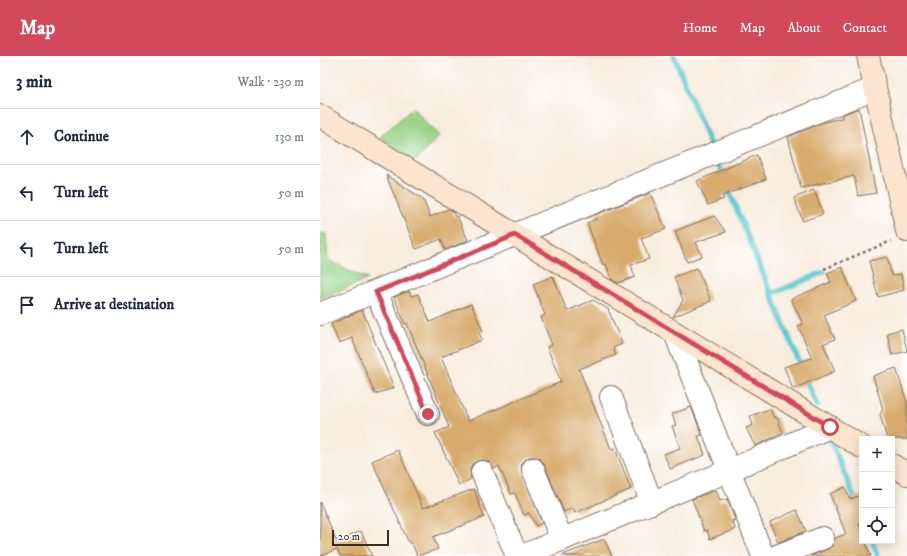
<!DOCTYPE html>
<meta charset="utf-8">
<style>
body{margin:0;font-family:"IM FELL DW Pica",serif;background:#f2f2f3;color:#1f2937}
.controls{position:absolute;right:12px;bottom:12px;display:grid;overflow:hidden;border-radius:0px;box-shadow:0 2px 10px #0003}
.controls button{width:36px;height:36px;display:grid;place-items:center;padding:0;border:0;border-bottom:1px solid #e0e1e3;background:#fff;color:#1f2937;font:20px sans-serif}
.scale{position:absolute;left:12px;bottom:10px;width:57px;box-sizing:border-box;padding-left:4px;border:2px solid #3b2a1e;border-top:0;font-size:11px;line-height:14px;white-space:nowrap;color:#3b2a1e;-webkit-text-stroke:3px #fff;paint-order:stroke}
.stop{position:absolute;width:12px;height:12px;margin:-9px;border:3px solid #d1495b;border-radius:50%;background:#fff}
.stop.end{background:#d1495b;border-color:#fff;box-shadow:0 1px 4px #0008}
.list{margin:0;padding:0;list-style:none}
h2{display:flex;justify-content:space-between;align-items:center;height:52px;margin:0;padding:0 16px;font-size:17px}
h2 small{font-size:13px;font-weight:400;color:#747a83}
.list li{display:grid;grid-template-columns:26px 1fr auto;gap:12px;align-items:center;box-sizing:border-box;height:56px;padding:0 16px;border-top:1px solid #e0e1e3}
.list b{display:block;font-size:15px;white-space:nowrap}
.list em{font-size:13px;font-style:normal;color:#747a83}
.icon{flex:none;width:22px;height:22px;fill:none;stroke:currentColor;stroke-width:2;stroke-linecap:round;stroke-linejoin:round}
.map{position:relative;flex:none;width:587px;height:500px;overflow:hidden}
header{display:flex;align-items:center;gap:24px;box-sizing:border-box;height:56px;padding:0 20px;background:#d1495b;color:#fff}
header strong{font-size:19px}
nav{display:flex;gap:22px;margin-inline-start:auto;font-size:14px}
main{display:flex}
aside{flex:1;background:#fff}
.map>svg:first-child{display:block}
.green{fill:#97d286;stroke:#697e52}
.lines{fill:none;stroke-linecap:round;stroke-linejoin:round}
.stream{stroke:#59c6d0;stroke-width:5.5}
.building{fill:#d8ab6c}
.street-casing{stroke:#7d6e60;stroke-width:24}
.secondary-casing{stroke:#7d6e60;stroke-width:24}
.path{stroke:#7d6e60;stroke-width:2.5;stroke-dasharray:3 3;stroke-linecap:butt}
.street{stroke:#fff;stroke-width:22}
.secondary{stroke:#fce5cf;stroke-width:22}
.route{stroke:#d1495b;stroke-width:5}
</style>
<header>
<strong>Map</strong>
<nav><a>Home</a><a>Map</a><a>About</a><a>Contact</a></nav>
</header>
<main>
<aside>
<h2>3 min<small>Walk · 230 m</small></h2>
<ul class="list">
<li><svg class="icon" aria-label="ahead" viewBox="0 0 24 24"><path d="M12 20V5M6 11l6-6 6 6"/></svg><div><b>Continue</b></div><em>130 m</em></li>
<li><svg class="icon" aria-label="left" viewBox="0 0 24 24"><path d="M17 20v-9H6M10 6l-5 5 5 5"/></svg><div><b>Turn left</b></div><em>50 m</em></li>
<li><svg class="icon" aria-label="left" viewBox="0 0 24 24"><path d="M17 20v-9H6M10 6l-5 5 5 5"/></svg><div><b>Turn left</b></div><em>50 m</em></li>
<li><svg class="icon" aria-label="arrive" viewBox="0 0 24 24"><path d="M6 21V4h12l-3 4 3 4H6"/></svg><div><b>Arrive at destination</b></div></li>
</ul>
</aside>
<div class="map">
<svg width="587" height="500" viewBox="0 0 587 500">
<rect width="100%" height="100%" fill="#fff"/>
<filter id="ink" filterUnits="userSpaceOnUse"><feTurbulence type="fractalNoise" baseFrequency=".025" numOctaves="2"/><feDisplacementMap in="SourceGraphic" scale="8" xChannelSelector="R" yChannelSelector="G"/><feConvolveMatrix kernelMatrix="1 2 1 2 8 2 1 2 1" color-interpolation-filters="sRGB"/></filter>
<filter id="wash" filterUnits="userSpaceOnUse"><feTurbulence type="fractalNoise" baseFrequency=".012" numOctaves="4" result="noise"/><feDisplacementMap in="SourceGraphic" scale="16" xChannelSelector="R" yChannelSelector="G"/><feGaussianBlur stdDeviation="0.9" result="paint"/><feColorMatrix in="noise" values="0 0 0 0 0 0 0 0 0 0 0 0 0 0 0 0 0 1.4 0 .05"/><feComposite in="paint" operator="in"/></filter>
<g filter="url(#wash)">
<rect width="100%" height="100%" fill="#f8ecdc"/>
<path class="green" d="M 93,52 L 119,80 L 96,105 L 60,81 Z
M 0,177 L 6,178 L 8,204 L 48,223 L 0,243 Z"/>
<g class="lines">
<path class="stream" d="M 354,0 L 392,94
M 396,102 L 403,120
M 407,130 L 482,313
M 451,238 L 504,216
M 485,321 L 497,350
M 510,383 L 542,460
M 552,485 L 558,500"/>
</g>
<g id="blocks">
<path class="building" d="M 539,52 L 556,137 L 538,140 L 534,120 L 481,132 L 468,81 L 504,66 L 522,62 L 522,59 Z
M 437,99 L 446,123 L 402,140 L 404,143 L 388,149 L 377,125 Z
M 66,119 L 103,143 L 110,161 L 129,153 L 133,156 L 135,161 L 137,160 L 148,184 L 125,194 L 121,183 L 96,193 Z
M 494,134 L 503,158 L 483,165 L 474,142 Z
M 330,137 L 346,173 L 321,182 L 329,203 L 311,209 L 315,221 L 298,227 L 292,224 L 286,208 L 283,209 L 267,167 L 277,163 L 275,159 Z
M 394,160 L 406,176 L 376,186 L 382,200 L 367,206 L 355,175 Z
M 567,201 L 572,220 L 581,218 L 584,234 L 558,241 L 549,205 Z
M 522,211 L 536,245 L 504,259 L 515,283 L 503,288 L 515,315 L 473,333 L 464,311 L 492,302 L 478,270 L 483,268 L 471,243 L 511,226 L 507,217 Z
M 377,212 L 391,245 L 353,261 L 363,244 L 354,221 Z
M 233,220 L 247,255 L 273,244 L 288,253 L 302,288 L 293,292 L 296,299 L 259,313 L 291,393 L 295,392 L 311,433 L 255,457 L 253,452 L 244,456 L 224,408 L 220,403 L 214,401 L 209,401 L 203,406 L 201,412 L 222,467 L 216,470 L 209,457 L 204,459 L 195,437 L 191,438 L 179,410 L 174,413 L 169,406 L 163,404 L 157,405 L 152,408 L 150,414 L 151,423 L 139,429 L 115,377 L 129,371 L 87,267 L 85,268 L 74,241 L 89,235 L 91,240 L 98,238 L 110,266 L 151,248 L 163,275 L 159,277 L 162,284 L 121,301 L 148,365 L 241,326 L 227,291 L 232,289 L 221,261 L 225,259 L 213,228 Z
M 42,254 L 74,332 L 55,338 L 32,282 L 19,287 L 11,268 Z
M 582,273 L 587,295 L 572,299 L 567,277 Z
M 576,312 L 587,346 L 587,383 L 567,383 L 560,359 L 563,353 L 553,320 Z
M 371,351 L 382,379 L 378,380 L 385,399 L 350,413 L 344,398 L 360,392 L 352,370 L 356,369 L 352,358 Z
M 450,353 L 454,362 L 457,361 L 463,377 L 435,390 L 426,372 L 433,369 L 430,360 Z
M 78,394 L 103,452 L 154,433 L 164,461 L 113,481 L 118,493 L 97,500 L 92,487 L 89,487 L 52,405 Z
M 525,431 L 530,443 L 542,439 L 542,467 L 539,468 L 542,476 L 542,485 L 545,485 L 551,500 L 491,500 L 508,493 L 513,489 L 515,482 L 526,478 L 510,438 Z
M 396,434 L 400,445 L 407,443 L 415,464 L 412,465 L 415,473 L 390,483 L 387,474 L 384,475 L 372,443 Z
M 0,446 L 17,486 L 41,475 L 52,500 L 20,500 L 17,493 L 0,500 Z
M 477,454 L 486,475 L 458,486 L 450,466 Z
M 284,483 L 292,500 L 243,500 L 243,499 Z"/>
</g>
</g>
<g filter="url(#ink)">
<use href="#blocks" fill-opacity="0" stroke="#7d6e60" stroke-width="1"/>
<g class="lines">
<g class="street-casing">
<path id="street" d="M 56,236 L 108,358
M 0,258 L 555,32
M 355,277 L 443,500
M 291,341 L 332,447
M 213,413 L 242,484
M 162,416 L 197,500
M 202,500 L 408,415 L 510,371
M 457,500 L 503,482"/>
</g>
<g class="secondary-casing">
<path id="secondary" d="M 548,0 L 587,175
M 0,60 L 542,391
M 572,409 L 587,418"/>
</g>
<path class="path" d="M 504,213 L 571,185"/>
<use href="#street" class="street"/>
<use href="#secondary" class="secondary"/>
</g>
</g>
<g class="lines" filter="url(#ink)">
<path class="route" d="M 108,358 L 56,236 L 195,179 L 510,371"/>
</g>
</svg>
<div class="controls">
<button>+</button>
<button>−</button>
<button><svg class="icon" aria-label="locate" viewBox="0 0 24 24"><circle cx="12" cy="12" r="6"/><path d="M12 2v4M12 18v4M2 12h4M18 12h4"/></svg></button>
</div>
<div class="scale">20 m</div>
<div class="stop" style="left:510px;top:371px"></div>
<div class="stop end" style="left:108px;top:358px"></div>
</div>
</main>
